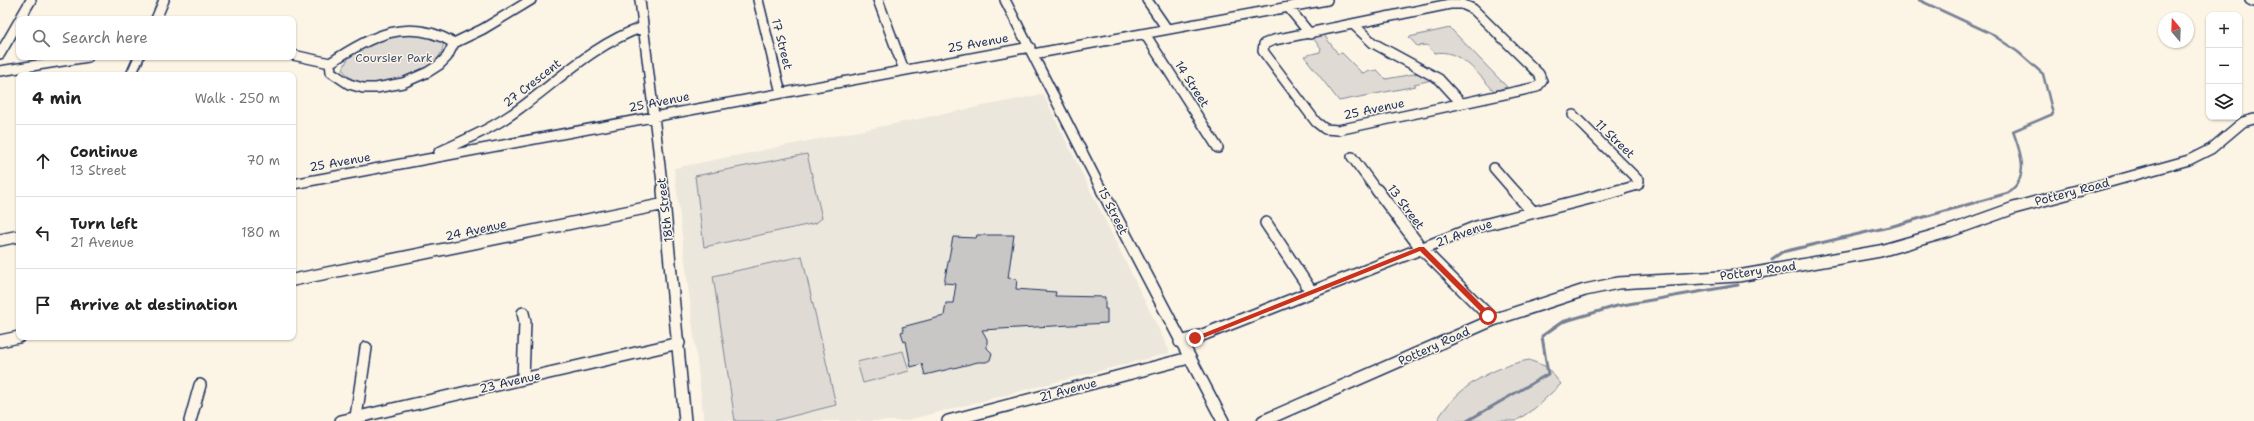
<!DOCTYPE html>
<meta charset="utf-8">
<style>
body{margin:0;font-family:"Shantell Sans",sans-serif;background:#f6f6f6;color:#222}
.controls{position:absolute;right:12px;top:12px;display:grid;overflow:hidden;border-radius:8px;box-shadow:0 1px 3px #0004}
.controls button{width:36px;height:36px;display:grid;place-items:center;padding:0;border:0;border-bottom:1px solid #e0e0e0;background:#fff;color:#222;font:20px sans-serif}
.compass{position:absolute;left:2158px;top:12px;width:36px;height:36px;border-radius:50%;background:#fff;box-shadow:0 1px 3px #0004;rotate:341deg}
.stop{position:absolute;width:12px;height:12px;margin:-9px;border:3px solid #c8321e;border-radius:50%;background:#fff}
.stop.end{background:#c8321e;border-color:#fff;box-shadow:0 1px 4px #0008}
.list{margin:0;padding:0;list-style:none}
h2{display:flex;justify-content:space-between;align-items:center;height:52px;margin:0;padding:0 16px;font-size:17px}
h2 small{font-size:13px;font-weight:400;color:#767676}
.list li{display:grid;grid-template-columns:26px 1fr auto;gap:12px;align-items:center;box-sizing:border-box;height:72px;padding:0 16px;border-top:1px solid #e0e0e0}
.list b{display:block;font-size:15px;white-space:nowrap}
.list p{margin:0;font-size:13px;white-space:nowrap;color:#767676}
.list em{font-size:13px;font-style:normal;color:#767676}
.icon{flex:none;width:22px;height:22px;fill:none;stroke:currentColor;stroke-width:2;stroke-linecap:round;stroke-linejoin:round}
.map{position:relative;flex:none;width:2254px;height:421px;overflow:hidden}
.search{position:absolute;background:#fff;box-shadow:0 1px 3px #0004;left:16px;top:16px;width:280px;height:44px;display:flex;align-items:center;gap:10px;box-sizing:border-box;padding:0 14px;border-radius:8px;color:#767676;font-size:15px}
.panel{position:absolute;background:#fff;box-shadow:0 1px 3px #0004;left:16px;top:72px;width:280px;height:268px;border-radius:8px}
.map>svg:first-child{display:block}
.built{fill:#ece7dc}
.green{fill:#dfdbd4;stroke:#7d8599}
.lines{fill:none;stroke-linecap:round;stroke-linejoin:round}
.stream-far1{stroke:#767f94;stroke-width:2.5}
.stream{stroke:#767f94;stroke-width:3}
.building{fill:#c8c7c6;stroke:#1b2f5e}
.minor-far1-casing{stroke:#1b2f5e;stroke-width:12}
.minor-casing{stroke:#1b2f5e;stroke-width:14}
.minor-far1{stroke:#fcf5e5;stroke-width:9}
.minor{stroke:#fcf5e5;stroke-width:11}
.route{fill:#c8321e}
.labels{text-anchor:middle;stroke-width:3;stroke-linejoin:round;paint-order:stroke}
.street-label{font-size:12px;fill:#1b2f5e;stroke:#fcf5e5}
.park-label{font-size:12px;fill:#425176;stroke:#fcf5e5}
</style>
<div class="map">
<svg width="2254" height="421" viewBox="0 0 2254 421">
<rect width="100%" height="100%" fill="#fcf5e5"/>
<filter id="ink" filterUnits="userSpaceOnUse"><feTurbulence type="fractalNoise" baseFrequency=".025" numOctaves="2"/><feDisplacementMap in="SourceGraphic" scale="8" xChannelSelector="R" yChannelSelector="G"/><feConvolveMatrix kernelMatrix="1 2 1 2 8 2 1 2 1" color-interpolation-filters="sRGB"/></filter>
<g filter="url(#ink)">
<path class="built" d="M 1043,94 L 1169,350 L 1169,353 L 904,421 L 704,421 L 674,168 Z"/>
<path class="green" d="M 1450,28 L 1507,87 L 1494,91 C 1478,74 1460,48 1434,53 L 1427,45 L 1417,46 L 1409,37 Z
M 399,33 L 427,33 L 443,42 C 447,76 357,101 343,69 C 351,45 377,40 399,33 Z
M 1324,35 L 1338,54 L 1342,53 L 1362,73 L 1377,70 L 1386,79 L 1419,73 L 1432,80 L 1414,84 L 1416,86 L 1339,101 L 1304,56 L 1320,52 L 1321,48 L 1312,37 Z
M 807,154 L 822,218 L 816,223 L 704,247 L 695,176 Z
M 802,256 L 836,405 L 773,421 L 735,421 L 713,276 Z
M 903,351 L 909,371 L 863,383 L 857,362 Z
M 1529,360 L 1547,367 L 1561,384 L 1535,408 L 1516,421 L 1437,421 C 1455,388 1492,367 1529,360 Z"/>
<g class="lines">
<path class="stream-far1" d="M 1919,0 L 1990,33 L 2018,52 L 2043,74 L 2053,114 L 2013,131 C 2020,152 2030,173 2011,191"/>
<path class="stream" d="M 1772,259 L 1782,252 L 1893,226 L 2008,193 L 2012,190
M 1467,421 L 1548,374 L 1542,336 L 1562,322 L 1617,306 L 1738,285"/>
</g>
<path class="building" d="M 977,235 L 1014,235 L 1008,278 L 1017,279 L 1016,289 L 1056,292 L 1055,296 L 1105,297 L 1105,309 L 1107,309 L 1107,323 L 982,330 L 987,339 L 987,348 L 992,353 L 990,360 L 986,362 L 978,362 L 925,375 L 922,364 L 911,367 L 906,341 L 904,342 L 901,332 L 904,331 L 902,327 L 944,316 L 946,303 L 953,303 L 956,284 L 944,283 L 953,237 L 976,238 Z"/>
<g class="lines">
<g class="minor-far1-casing">
<path id="minor-far1" d="M 640,0 L 663,191
M 758,0 L 781,93
M 878,0 L 904,70
M 1005,0 L 1102,191
M 1147,0 L 1167,29
M 2250,0 L 2254,2
M 1450,4 L 1462,4 L 1473,9 L 1539,74 L 1542,81 L 1537,87 L 1338,130 L 1325,129 L 1316,122 L 1263,51 L 1264,44 L 1274,40 Z
M 1288,7 L 1310,34
M 20,19 L 31,0
M 156,19 L 164,0
M 1354,25 L 1373,43 L 1439,79 L 1461,103
M 1145,34 L 1218,148
M 0,54 L 19,21
M 1033,54 L 1327,0
M 293,55 L 330,63 C 370,36 408,16 454,43
M 330,63 L 331,72 L 349,84 L 363,88 L 376,88 L 403,83 L 428,72 L 439,65 L 447,57 L 454,43 L 483,29 L 531,0
M 0,71 L 88,57
M 131,75 L 139,57
M 1573,115 L 1639,181 L 1638,185 L 1617,191
M 439,152 C 467,139 495,127 519,109 C 560,79 594,44 643,27
M 1352,157 L 1377,191
M 1494,168 L 1514,191
M 293,184 L 1030,47
M 2078,191 L 2189,160 L 2211,149 L 2243,122 L 2254,119"/>
</g>
<g class="minor-casing">
<path id="minor" d="M 663,190 L 685,421
M 1102,190 L 1223,421
M 1377,190 L 1421,248 L 1493,320
M 1513,190 L 1532,211
M 1266,223 L 1311,291
M 0,240 L 19,236
M 293,280 L 665,204
M 523,313 L 525,322 L 523,379
M 0,341 L 19,337
M 1180,342 L 1195,338 L 1476,227 L 1621,190
M 356,417 L 366,348
M 190,421 L 200,385
M 341,421 L 679,343
M 948,421 L 1189,358
M 1263,421 L 1493,320 L 1585,290 L 1618,283 L 1738,276 L 1880,251 L 1950,231 L 2014,208 L 2081,190"/>
</g>
<use href="#minor-far1" class="minor-far1"/>
<use href="#minor" class="minor"/>
</g>
</g>
<path class="route" d="M 1419,247 L 1424,247 L 1491,314 L 1491,317 L 1486,317 L 1420,251 L 1198,340 L 1192,338 Z"/>
<g class="labels">
<g class="street-label">
<text transform="translate(978 43) rotate(-10)" y="4">25 Avenue</text>
<text transform="translate(782 44) rotate(76)" y="4">17 Street</text>
<text transform="translate(532 83) rotate(-38)" y="4">27 Crescent</text>
<text transform="translate(1192 84) rotate(57)" y="4">14 Street</text>
<text transform="translate(659 102) rotate(-11)" y="4">25 Avenue</text>
<text transform="translate(1374 109) rotate(-12)" y="4">25 Avenue</text>
<text transform="translate(1615 139) rotate(44)" y="4">11 Street</text>
<text transform="translate(340 162) rotate(-10)" y="4">25 Avenue</text>
<text transform="translate(2072 192) rotate(-15)" y="4">Pottery Road</text>
<text transform="translate(1406 207) rotate(53)" y="4">13 Street</text>
<text transform="translate(665 210) rotate(-97)" y="4">18th Street</text>
<text transform="translate(1113 211) rotate(63)" y="4">15 Street</text>
<text transform="translate(476 230) rotate(-12)" y="4">24 Avenue</text>
<text transform="translate(1464 233) rotate(-20)" y="4">21 Avenue</text>
<text transform="translate(1758 271) rotate(-8)" y="4">Pottery Road</text>
<text transform="translate(1434 346) rotate(-24)" y="4">Pottery Road</text>
<text transform="translate(510 382) rotate(-13)" y="4">23 Avenue</text>
<text transform="translate(1068 390) rotate(-15)" y="4">21 Avenue</text>
</g>
<g class="park-label">
<text x="394" y="62">Coursier Park</text>
</g>
</g>
</svg>
<div class="controls">
<button>+</button>
<button>−</button>
<button><svg class="icon" aria-label="layers" viewBox="0 0 24 24"><path d="M12 4l9 5-9 5-9-5zM3 14l9 5 9-5"/></svg></button>
</div>
<svg class="compass" viewBox="-18 -18 36 36"><path d="M0-13l5 13h-10z" fill="#e53935"/><path d="M0 13l5-13h-10z" fill="#767676"/></svg>
<div class="stop" style="left:1488px;top:316px"></div>
<div class="stop end" style="left:1195px;top:338px"></div>
<div class="search"><svg class="icon" aria-label="search" viewBox="0 0 24 24"><circle cx="10" cy="10" r="6"/><path d="M15 15l6 6"/></svg>Search here</div>
<section class="panel">
<h2>4 min<small>Walk · 250 m</small></h2>
<ul class="list">
<li><svg class="icon" aria-label="ahead" viewBox="0 0 24 24"><path d="M12 20V5M6 11l6-6 6 6"/></svg><div><b>Continue</b><p>13 Street</p></div><em>70 m</em></li>
<li><svg class="icon" aria-label="left" viewBox="0 0 24 24"><path d="M17 20v-9H6M10 6l-5 5 5 5"/></svg><div><b>Turn left</b><p>21 Avenue</p></div><em>180 m</em></li>
<li><svg class="icon" aria-label="arrive" viewBox="0 0 24 24"><path d="M6 21V4h12l-3 4 3 4H6"/></svg><div><b>Arrive at destination</b></div></li>
</ul>
</section>
</div>
